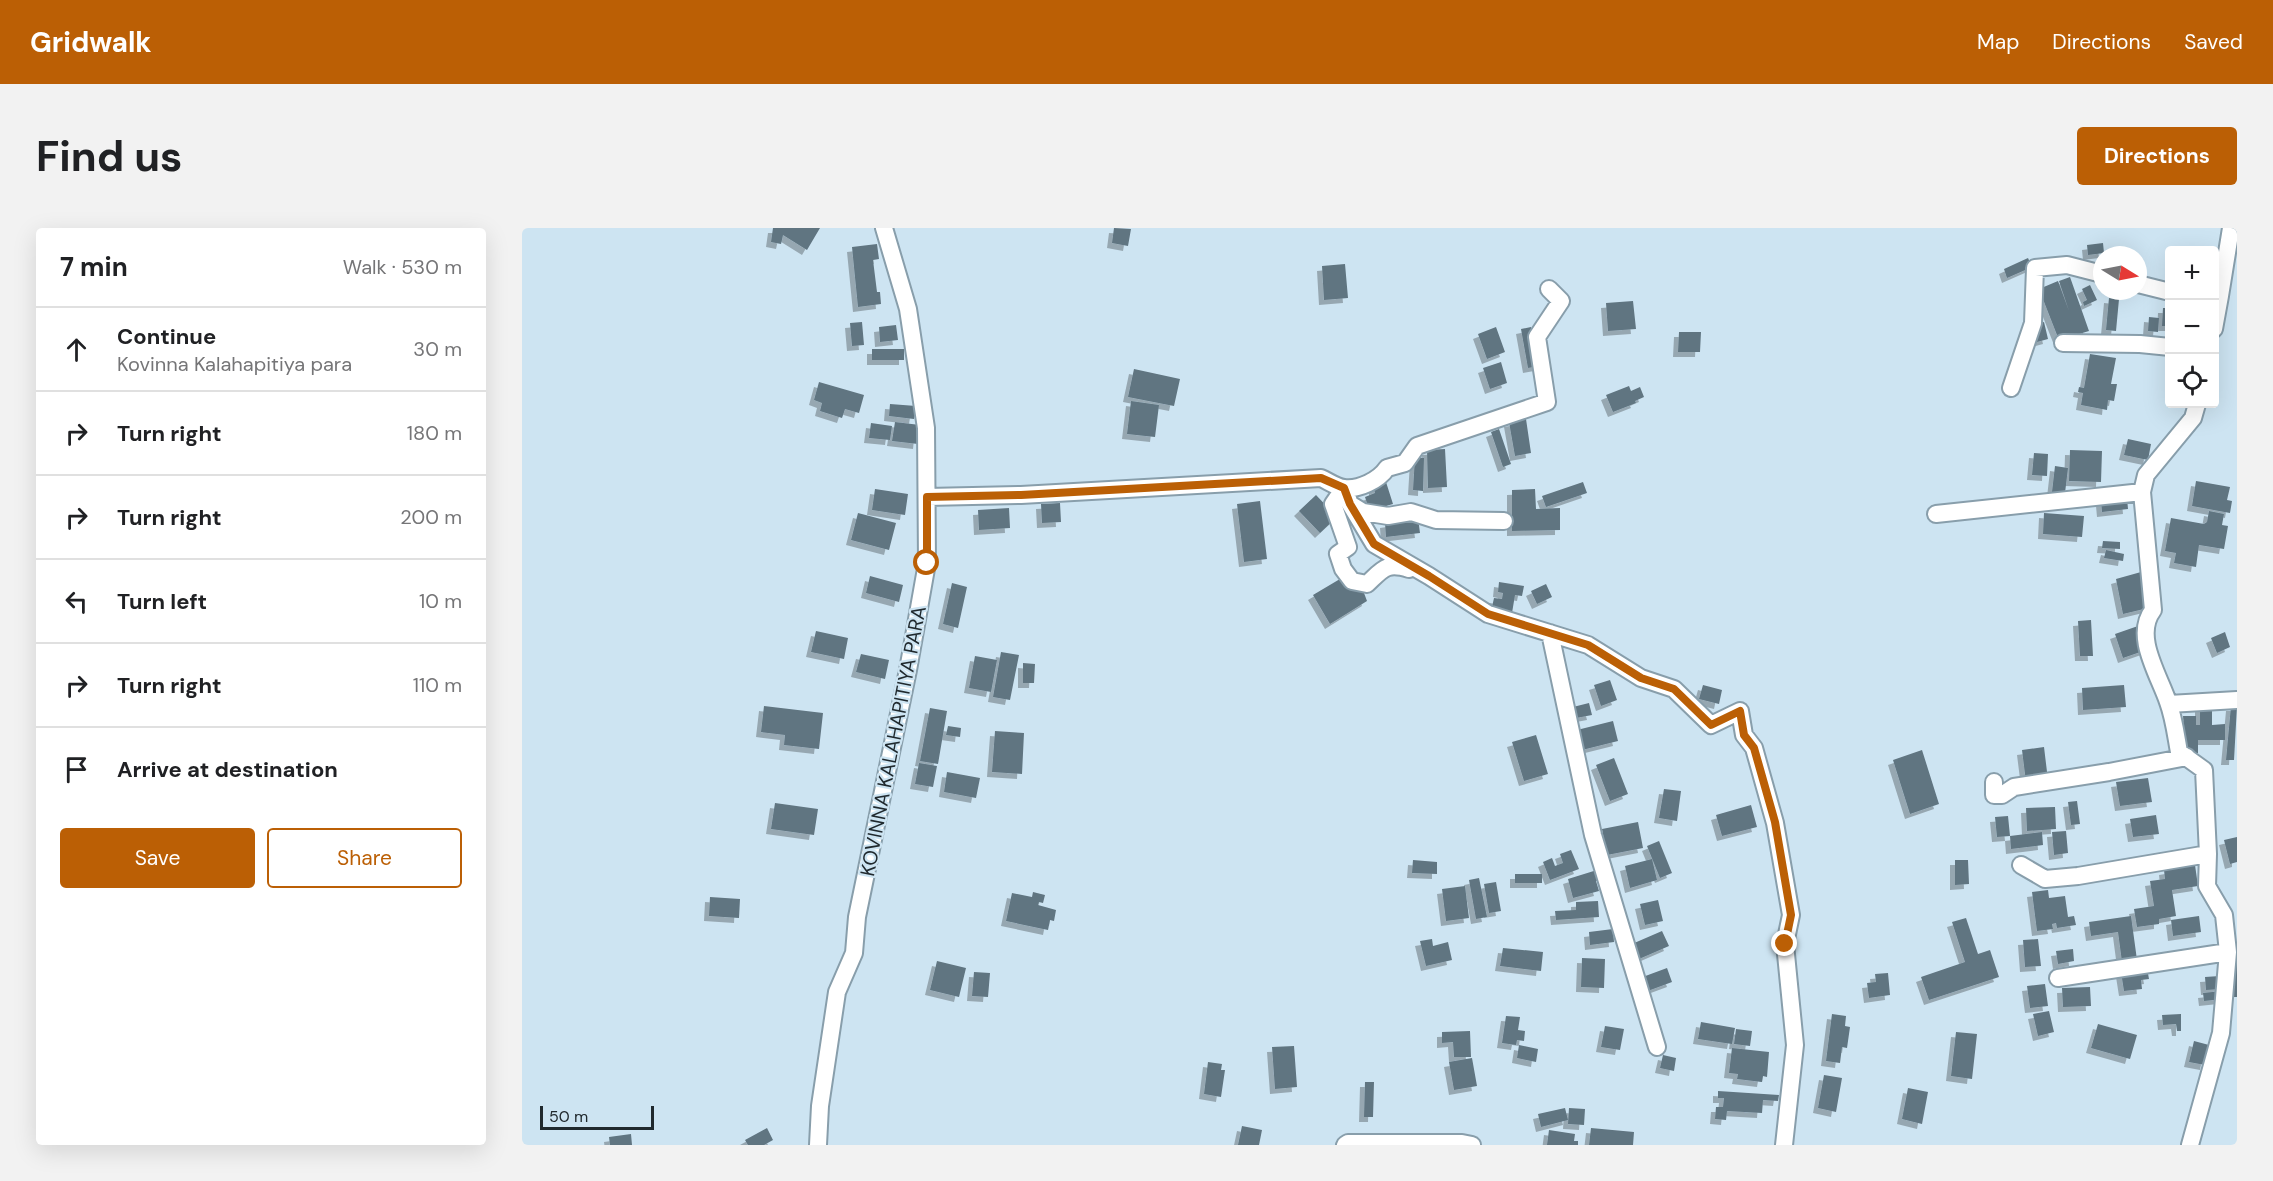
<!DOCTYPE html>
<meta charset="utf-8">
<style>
body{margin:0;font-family:"DM Sans",sans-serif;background:#f2f2f2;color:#202124}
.controls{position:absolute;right:18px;top:18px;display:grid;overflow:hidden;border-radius:6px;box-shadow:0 6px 24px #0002}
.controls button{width:54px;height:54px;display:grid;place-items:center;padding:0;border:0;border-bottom:2px solid #e0e0e0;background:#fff;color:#202124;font:30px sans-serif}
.compass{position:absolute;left:1571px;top:18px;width:54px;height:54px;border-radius:50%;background:#fff;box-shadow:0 6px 24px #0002;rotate:100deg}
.scale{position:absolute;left:18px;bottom:15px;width:114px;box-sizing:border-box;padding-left:6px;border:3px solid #20292e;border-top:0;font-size:16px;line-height:21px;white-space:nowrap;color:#20292e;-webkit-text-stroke:4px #cde4f2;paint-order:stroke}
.stop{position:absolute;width:18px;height:18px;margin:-14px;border:4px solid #bb5f05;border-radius:50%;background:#fff}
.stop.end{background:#bb5f05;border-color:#fff;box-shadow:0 2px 6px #0008}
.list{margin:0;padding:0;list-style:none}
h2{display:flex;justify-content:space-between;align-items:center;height:78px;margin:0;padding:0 24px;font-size:26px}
h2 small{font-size:20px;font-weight:400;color:#757577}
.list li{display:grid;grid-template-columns:39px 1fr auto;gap:18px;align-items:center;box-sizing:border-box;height:84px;padding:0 24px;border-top:2px solid #e0e0e0}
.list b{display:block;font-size:22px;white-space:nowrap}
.list p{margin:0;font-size:20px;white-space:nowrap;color:#757577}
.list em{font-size:20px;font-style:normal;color:#757577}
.actions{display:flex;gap:12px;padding:18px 24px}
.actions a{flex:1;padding:14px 0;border:2px solid #bb5f05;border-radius:6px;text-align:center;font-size:21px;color:#bb5f05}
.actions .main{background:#bb5f05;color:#fff}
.icon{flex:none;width:33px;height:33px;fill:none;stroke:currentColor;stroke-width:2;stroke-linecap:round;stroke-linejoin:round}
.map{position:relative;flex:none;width:1715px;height:917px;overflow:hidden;border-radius:6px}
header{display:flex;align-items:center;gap:36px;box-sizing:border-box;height:84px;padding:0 30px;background:#bb5f05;color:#fff}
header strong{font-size:28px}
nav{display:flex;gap:33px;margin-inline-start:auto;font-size:21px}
.intro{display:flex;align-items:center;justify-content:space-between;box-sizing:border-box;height:144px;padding:0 36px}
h1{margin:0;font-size:42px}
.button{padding:15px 27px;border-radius:6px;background:#bb5f05;color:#fff;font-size:21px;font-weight:700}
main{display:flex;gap:36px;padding:0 36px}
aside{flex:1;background:#fff;border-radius:6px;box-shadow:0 6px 24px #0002}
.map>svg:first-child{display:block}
.building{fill:#607581;filter:url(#shadow)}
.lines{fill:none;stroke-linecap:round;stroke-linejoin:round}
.minor-casing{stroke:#889eab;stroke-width:20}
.minor{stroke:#fff;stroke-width:16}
.route{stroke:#bb5f05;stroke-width:8}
.labels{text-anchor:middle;stroke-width:4.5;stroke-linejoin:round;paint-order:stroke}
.street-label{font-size:20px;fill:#20292e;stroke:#cde4f2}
</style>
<header>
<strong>Gridwalk</strong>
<nav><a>Map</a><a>Directions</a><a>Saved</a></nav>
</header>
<div class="intro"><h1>Find us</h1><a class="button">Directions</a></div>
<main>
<aside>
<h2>7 min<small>Walk · 530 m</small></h2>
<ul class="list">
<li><svg class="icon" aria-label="ahead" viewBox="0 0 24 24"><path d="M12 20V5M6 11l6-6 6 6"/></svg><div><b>Continue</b><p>Kovinna Kalahapitiya para</p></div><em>30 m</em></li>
<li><svg class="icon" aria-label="right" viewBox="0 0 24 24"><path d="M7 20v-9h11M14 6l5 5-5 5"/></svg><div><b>Turn right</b></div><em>180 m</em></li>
<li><svg class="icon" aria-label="right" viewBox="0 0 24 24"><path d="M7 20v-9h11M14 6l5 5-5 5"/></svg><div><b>Turn right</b></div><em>200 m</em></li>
<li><svg class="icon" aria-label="left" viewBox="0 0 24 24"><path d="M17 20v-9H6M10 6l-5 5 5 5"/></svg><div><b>Turn left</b></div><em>10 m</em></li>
<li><svg class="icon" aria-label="right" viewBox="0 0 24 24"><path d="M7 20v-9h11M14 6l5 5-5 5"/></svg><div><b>Turn right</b></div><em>110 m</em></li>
<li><svg class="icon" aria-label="arrive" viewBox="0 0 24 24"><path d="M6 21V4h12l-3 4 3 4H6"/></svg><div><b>Arrive at destination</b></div></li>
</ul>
<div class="actions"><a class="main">Save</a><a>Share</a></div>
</aside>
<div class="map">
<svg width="1715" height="917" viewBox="0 0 1715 917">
<defs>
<filter id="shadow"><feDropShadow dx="-5" dy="5" stdDeviation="0" flood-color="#0004"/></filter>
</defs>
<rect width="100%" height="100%" fill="#cde4f2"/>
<path class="building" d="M 251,0 L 298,0 L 285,22 L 261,7 L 259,16 L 249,14 Z
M 592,0 L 609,1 L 606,18 L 590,15 Z
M 1581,15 L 1582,25 L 1566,27 L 1565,17 Z
M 355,16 L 357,31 L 351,32 L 355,64 L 358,64 L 359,76 L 336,79 L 330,19 Z
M 1506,30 L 1510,39 L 1485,50 L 1482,41 Z
M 823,36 L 826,70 L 802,72 L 800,38 Z
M 1548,49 L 1567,103 L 1537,112 L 1517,61 L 1536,53 L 1547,83 L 1537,53 Z
M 1568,57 L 1575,72 L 1562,78 L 1561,74 L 1565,72 L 1560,61 Z
M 1587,70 L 1597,71 L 1594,103 L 1584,102 Z
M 1111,73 L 1114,101 L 1086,103 L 1084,75 Z
M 1641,80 L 1648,80 L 1648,98 L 1640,98 Z
M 1627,89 L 1637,90 L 1636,104 L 1626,103 Z
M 340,94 L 342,117 L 330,118 L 328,95 Z
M 1522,94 L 1526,111 L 1515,114 L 1511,97 Z
M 374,97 L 376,112 L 358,114 L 357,99 Z
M 974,99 L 983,124 L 965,131 L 956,106 Z
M 1009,99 L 1017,138 L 1006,140 L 999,101 Z
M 1157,104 L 1179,104 L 1178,124 L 1156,124 Z
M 350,121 L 382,121 L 382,132 L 350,132 Z
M 1568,126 L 1594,130 L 1589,156 L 1595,156 L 1592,173 L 1586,172 L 1585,182 L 1559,177 L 1561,165 L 1556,164 L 1557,159 L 1562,160 Z
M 979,134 L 985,155 L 968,161 L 961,140 Z
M 612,141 L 658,151 L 652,178 L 606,169 Z
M 297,154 L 342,167 L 337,185 L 323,181 L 320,190 L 298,183 L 300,175 L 292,172 Z
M 1107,158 L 1109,163 L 1118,159 L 1122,169 L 1113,173 L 1114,175 L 1091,184 L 1084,167 Z
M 609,173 L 637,177 L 633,209 L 605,206 Z
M 368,176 L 394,178 L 392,191 L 367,188 Z
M 1004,191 L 1009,225 L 993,228 L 987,194 Z
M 373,194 L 398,197 L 396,216 L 370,213 Z
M 349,195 L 370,198 L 368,212 L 347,210 Z
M 977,201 L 989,236 L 981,239 L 969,204 Z
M 1606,211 L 1629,216 L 1626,232 L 1602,227 Z
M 923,221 L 925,259 L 906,260 L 905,222 Z
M 1548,222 L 1580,223 L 1579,254 L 1547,253 Z
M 1512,225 L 1526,226 L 1525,248 L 1510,247 Z
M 893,229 L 902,230 L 901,263 L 891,262 Z
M 1533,238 L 1546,240 L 1543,265 L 1530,264 Z
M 1674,253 L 1708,259 L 1705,272 L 1710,273 L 1708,285 L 1670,278 Z
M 864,254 L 871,276 L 857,280 L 856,278 L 847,281 L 843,269 L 853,265 L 851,258 Z
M 1061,254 L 1065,265 L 1024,279 L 1020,268 Z
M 353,261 L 386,266 L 383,287 L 350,282 Z
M 1013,261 L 1014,281 L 1038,280 L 1038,302 L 990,303 L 990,262 Z
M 794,267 L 815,289 L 798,305 L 777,283 Z
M 1605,270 L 1606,281 L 1580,284 L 1579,273 Z
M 738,273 L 745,331 L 722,334 L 715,276 Z
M 538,275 L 539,294 L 520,295 L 519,276 Z
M 487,280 L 488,300 L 457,302 L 456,282 Z
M 1687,283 L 1702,286 L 1700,297 L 1706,298 L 1702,321 L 1677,317 L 1674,339 L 1652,335 L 1654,325 L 1643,323 L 1649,290 L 1682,296 L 1685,294 Z
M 336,285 L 374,295 L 367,322 L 329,312 Z
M 1522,285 L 1562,288 L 1560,309 L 1521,306 Z
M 896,290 L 898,305 L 864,309 L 863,295 Z
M 1581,313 L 1598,314 L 1598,321 L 1580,320 Z
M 1584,322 L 1602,326 L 1601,333 L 1582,330 Z
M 1619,344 L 1626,380 L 1601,386 L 1594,351 Z
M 348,348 L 381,357 L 377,374 L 344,365 Z
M 823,348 L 842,365 L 845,373 L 808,396 L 791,367 Z
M 977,354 L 1002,358 L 1000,368 L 993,367 L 990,385 L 970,379 L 972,370 L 980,371 L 981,365 L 976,364 Z
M 430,355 L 445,359 L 436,400 L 421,396 Z
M 1024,356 L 1030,369 L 1015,376 L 1009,363 Z
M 1569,392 L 1571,428 L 1558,428 L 1556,393 Z
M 1616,398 L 1624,422 L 1601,430 L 1593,406 Z
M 294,403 L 326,410 L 322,431 L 289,424 Z
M 1703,404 L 1708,419 L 1695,425 L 1689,410 Z
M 479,424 L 497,427 L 488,472 L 471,469 Z
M 339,426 L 367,432 L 363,451 L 334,444 Z
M 453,428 L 475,432 L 469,464 L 447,460 Z
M 501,435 L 513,436 L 512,455 L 501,455 Z
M 1088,452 L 1095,472 L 1079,478 L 1072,457 Z
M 1181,457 L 1200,462 L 1197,476 L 1177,471 Z
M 1602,457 L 1604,479 L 1561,482 L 1560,460 Z
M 1067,475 L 1070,487 L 1054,490 L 1051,479 Z
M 242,478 L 301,485 L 297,521 L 262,517 L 263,507 L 239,504 Z
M 1709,478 L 1715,478 L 1712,532 L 1704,532 Z
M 1678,479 L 1690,479 L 1690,497 L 1703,496 L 1703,512 L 1676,512 L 1676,525 L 1664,526 L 1661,488 L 1674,488 L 1674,497 L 1678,497 Z
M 408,480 L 425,483 L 416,536 L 398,533 Z
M 1091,493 L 1096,513 L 1060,522 L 1055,502 Z
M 426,498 L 439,500 L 438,509 L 424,507 Z
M 473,503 L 502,505 L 500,546 L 470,544 Z
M 1014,507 L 1026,546 L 1002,553 L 990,514 Z
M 1522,519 L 1526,552 L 1504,554 L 1500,522 Z
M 1400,522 L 1417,576 L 1388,586 L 1371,532 Z
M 1092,530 L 1106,566 L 1088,573 L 1074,537 Z
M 397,535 L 415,538 L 411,559 L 393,556 Z
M 425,544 L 458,550 L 454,570 L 422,564 Z
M 1626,550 L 1630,574 L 1598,578 L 1594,554 Z
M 1142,561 L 1159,563 L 1155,593 L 1137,590 Z
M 1555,573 L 1558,596 L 1549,597 L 1546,574 Z
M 253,575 L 296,581 L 292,607 L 249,601 Z
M 1229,577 L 1235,599 L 1200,608 L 1194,587 Z
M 1533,579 L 1534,601 L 1505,603 L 1504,580 Z
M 1634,587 L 1637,606 L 1611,609 L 1608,591 Z
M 1486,588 L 1488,608 L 1475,609 L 1473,589 Z
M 1116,594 L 1121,620 L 1085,627 L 1080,601 Z
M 1544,603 L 1546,625 L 1532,627 L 1530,604 Z
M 1520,604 L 1521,617 L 1489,621 L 1488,608 Z
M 1715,609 L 1715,634 L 1708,636 L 1702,612 Z
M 1137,613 L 1150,645 L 1138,650 L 1125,618 Z
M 1049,622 L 1057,641 L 1028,652 L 1021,634 L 1030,630 L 1033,638 L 1041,635 L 1038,626 Z
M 1130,631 L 1135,652 L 1108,660 L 1103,638 Z
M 891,632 L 915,634 L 915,646 L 890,645 Z
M 1433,632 L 1446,632 L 1447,656 L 1433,657 Z
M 1673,637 L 1676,658 L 1650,662 L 1654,688 L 1637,691 L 1637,696 L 1615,699 L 1612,681 L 1632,678 L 1628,653 L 1643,651 L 1642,642 Z
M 1075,642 L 1078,652 L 1074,653 L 1077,663 L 1051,670 L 1046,651 Z
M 993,646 L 1020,646 L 1020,655 L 993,655 Z
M 957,650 L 965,689 L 954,691 L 947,652 Z
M 974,654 L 979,683 L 967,685 L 962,656 Z
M 943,658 L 947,690 L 924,693 L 920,661 Z
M 1526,662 L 1527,670 L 1543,668 L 1546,689 L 1552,688 L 1554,697 L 1535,700 L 1534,695 L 1530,696 L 1531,701 L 1515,703 L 1510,664 Z
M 511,664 L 523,667 L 521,675 L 517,674 L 516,677 L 534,682 L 532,693 L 528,692 L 526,702 L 484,693 L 490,665 L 510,669 Z
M 188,669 L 218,671 L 217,690 L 187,688 Z
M 1136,672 L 1141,693 L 1123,697 L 1118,676 Z
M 1076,673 L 1077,689 L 1034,692 L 1033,683 L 1054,682 L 1054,674 Z
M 1609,688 L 1615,732 L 1600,734 L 1596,704 L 1569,708 L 1567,694 Z
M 1677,688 L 1679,704 L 1651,708 L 1649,692 Z
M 1444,690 L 1456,726 L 1468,722 L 1477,749 L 1407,772 L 1399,749 L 1443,734 L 1430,694 Z
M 1091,701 L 1092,714 L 1068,717 L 1067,704 Z
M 1140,703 L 1147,718 L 1117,731 L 1110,716 Z
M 910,711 L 911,718 L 926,714 L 930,732 L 904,738 L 898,713 Z
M 1516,711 L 1519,738 L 1503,739 L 1501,712 Z
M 981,720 L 1021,724 L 1019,743 L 978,738 Z
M 1709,720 L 1715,720 L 1715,769 L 1712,769 Z
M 1551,721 L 1552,733 L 1536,736 L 1534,723 Z
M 1060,730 L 1083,731 L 1082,760 L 1059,759 Z
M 415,733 L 444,740 L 437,769 L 408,762 Z
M 1145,740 L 1150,754 L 1123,764 L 1118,750 Z
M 1625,740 L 1627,751 L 1619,752 L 1620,761 L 1602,763 L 1599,744 Z
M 452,744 L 468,745 L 466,769 L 450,768 Z
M 1366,745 L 1368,767 L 1347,770 L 1345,755 L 1354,754 L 1353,746 Z
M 1698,748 L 1699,761 L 1684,762 L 1683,749 Z
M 1523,756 L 1526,778 L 1508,780 L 1505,758 Z
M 1568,759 L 1569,778 L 1541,779 L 1540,760 Z
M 1700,763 L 1701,771 L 1682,773 L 1681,765 Z
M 1527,783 L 1532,804 L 1516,808 L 1511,786 Z
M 1310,786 L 1324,788 L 1323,798 L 1328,799 L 1325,820 L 1320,819 L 1318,835 L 1304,833 Z
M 1659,786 L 1659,803 L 1655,803 L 1654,796 L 1641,797 L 1640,787 Z
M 984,788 L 998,789 L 996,802 L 1003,803 L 1002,813 L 995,812 L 994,817 L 980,815 Z
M 1179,794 L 1213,800 L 1210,816 L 1176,811 Z
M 1576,796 L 1615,807 L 1608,831 L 1569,820 Z
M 1083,798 L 1102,801 L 1098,822 L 1079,819 Z
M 1214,801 L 1230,803 L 1228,818 L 1212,816 Z
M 948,803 L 949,829 L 932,829 L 931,814 L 920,815 L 920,804 Z
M 1434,804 L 1455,806 L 1450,851 L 1429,848 Z
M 1672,813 L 1687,817 L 1683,837 L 1667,834 Z
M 997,817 L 1016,821 L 1014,834 L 995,830 Z
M 772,818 L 775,859 L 753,861 L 750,819 Z
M 1210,820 L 1247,824 L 1245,849 L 1241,848 L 1240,854 L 1215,851 L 1216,846 L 1207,845 Z
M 1141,827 L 1154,830 L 1152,843 L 1138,840 Z
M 950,830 L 955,858 L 932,862 L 927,834 Z
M 686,834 L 700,836 L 699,842 L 703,842 L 699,869 L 682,866 Z
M 1302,847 L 1320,850 L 1314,884 L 1296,880 Z
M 843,854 L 852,854 L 851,889 L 842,889 Z
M 1386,860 L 1406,864 L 1400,896 L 1380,891 Z
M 1196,863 L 1257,867 L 1256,873 L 1241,872 L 1240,885 L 1205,883 L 1204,892 L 1193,891 L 1194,879 L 1201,879 L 1202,870 L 1196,870 Z
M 1043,880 L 1046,892 L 1019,899 L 1016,886 Z
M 1047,880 L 1063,881 L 1062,897 L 1046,896 Z
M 720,898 L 740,902 L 737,917 L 716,917 Z
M 245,900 L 251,912 L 242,917 L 226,917 L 223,912 Z
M 1069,900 L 1112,904 L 1111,917 L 1067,917 Z
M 1027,902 L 1053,906 L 1052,913 L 1056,913 L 1056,917 L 1025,917 Z
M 109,906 L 110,917 L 88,917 L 87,909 Z"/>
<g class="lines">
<g class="minor-casing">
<path id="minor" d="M 1616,56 L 1648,64
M 1692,68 L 1698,68 L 1709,0
M 1692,101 L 1698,68
M 1541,115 L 1618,116 L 1648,119
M 1489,160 L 1511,95 L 1513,40 L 1545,37 L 1580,46
M 405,269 L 499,267 L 799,250 C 806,253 814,259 822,260 C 837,262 857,252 865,240 L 883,235 L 895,218 L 1025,174 L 1015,109 L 1039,73 L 1027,61
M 828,276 L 852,316 L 907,348 L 966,386 L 1066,417 L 1119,450 L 1152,461 L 1189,497 L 1218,483 L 1222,507 L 1232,520 L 1253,595 L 1269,687 L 1263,716 L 1273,817 L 1262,917
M 1414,286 L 1620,264
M 887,341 C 864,334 861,341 845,356 L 830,353 L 821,341 L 816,326 L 826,319 L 811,276 L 822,260 L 828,276 L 841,284 L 866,288 L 889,284 L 914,292 L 982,293
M 1028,405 L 1071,607 L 1135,819
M 1647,476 L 1715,472
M 1472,554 L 1472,567 L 1480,567 L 1492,559 L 1587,544 L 1665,529
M 1499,637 L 1523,651 L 1556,648 L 1686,626
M 1536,750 L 1706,724
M 296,917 L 298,878 L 315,764 L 332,725 L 335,689 L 386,442 L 405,335 L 404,200 L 386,81 L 362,0
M 823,917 L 826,915 L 940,915 L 950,917
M 1668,917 L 1699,805 L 1706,724 L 1702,687 L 1685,658 L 1686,626 L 1682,542 L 1657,524 C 1654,508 1652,490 1646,474 C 1637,447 1611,408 1631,382 L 1620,264 L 1624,247 L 1671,190 L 1675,176"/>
</g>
<use href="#minor" class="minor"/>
</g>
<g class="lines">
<path class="route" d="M 405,335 L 405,269 L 499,267 L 799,250 L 822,260 L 828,276 L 852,316 L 907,348 L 966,386 L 1066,417 L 1119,450 L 1152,461 L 1189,497 L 1218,483 L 1222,507 L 1232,520 L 1253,594 L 1269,687 L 1263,716"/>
</g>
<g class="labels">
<g class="street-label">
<text transform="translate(371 513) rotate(-79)" y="7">KOVINNA KALAHAPITIYA PARA</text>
</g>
</g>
</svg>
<div class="controls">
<button>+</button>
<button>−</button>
<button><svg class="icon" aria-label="locate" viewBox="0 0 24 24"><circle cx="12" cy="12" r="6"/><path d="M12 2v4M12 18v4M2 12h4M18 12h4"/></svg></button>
</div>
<svg class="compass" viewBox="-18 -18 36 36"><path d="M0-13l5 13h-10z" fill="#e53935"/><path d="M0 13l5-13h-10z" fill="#757577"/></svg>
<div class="scale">50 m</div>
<div class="stop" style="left:405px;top:335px"></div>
<div class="stop end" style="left:1263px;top:716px"></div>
</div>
</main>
